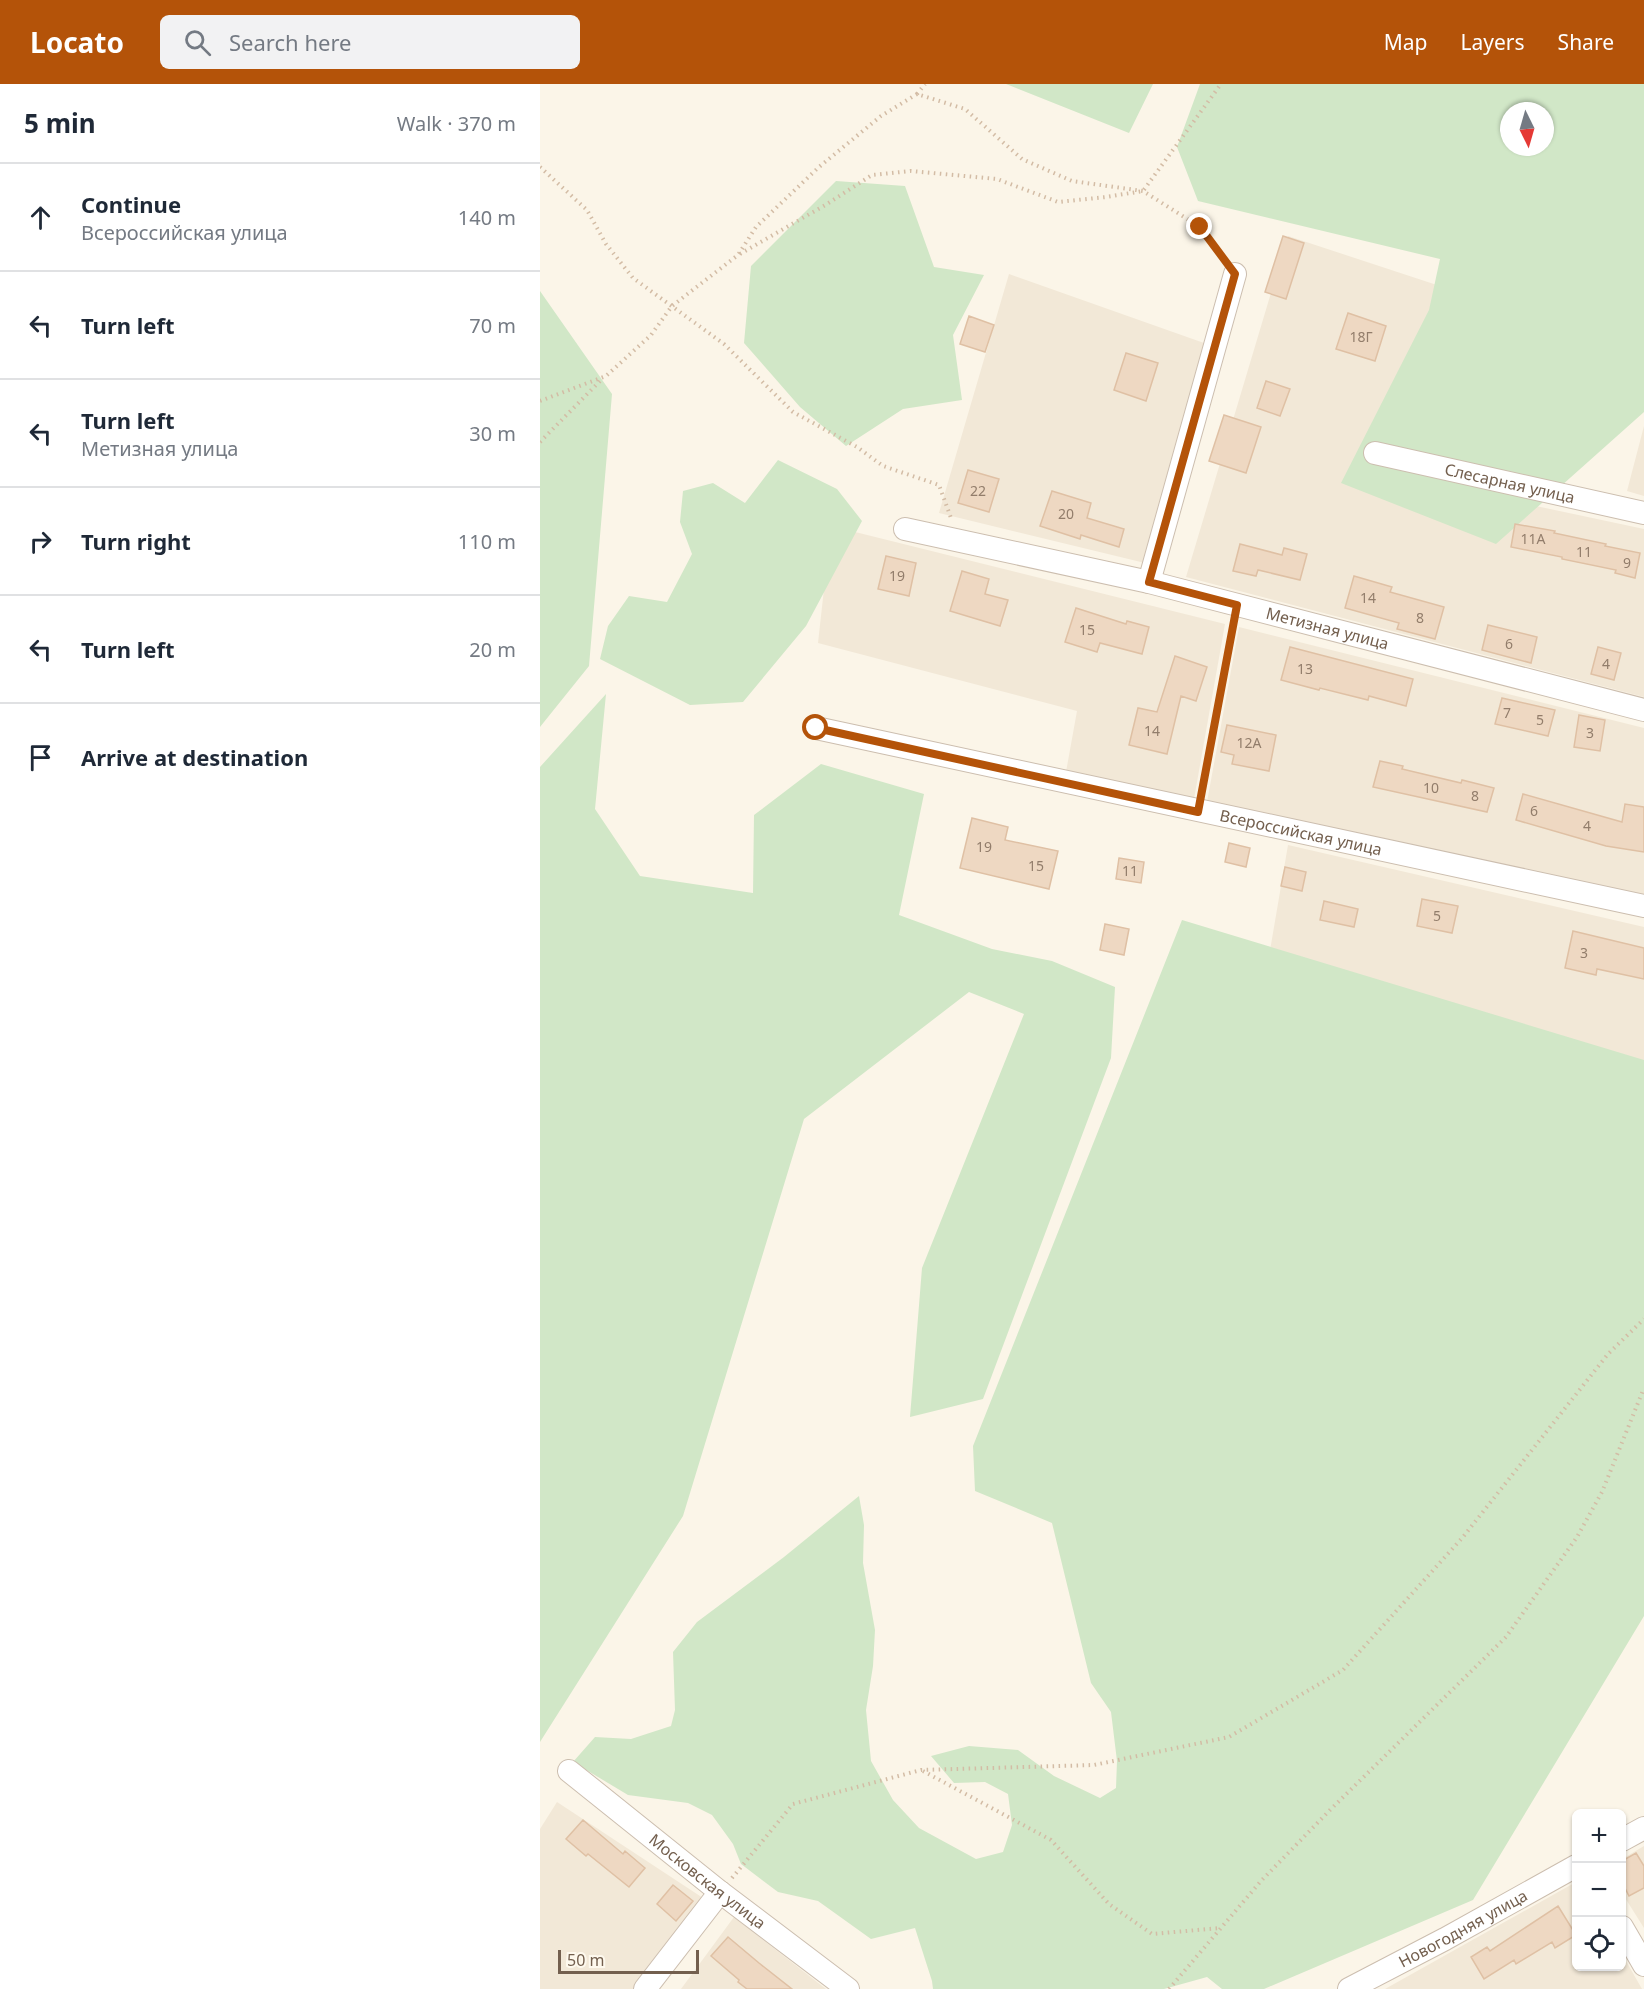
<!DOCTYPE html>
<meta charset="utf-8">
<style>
body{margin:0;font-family:"Noto Sans",sans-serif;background:#f2f2f3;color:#1f2937}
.controls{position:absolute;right:18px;bottom:18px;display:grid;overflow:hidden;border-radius:9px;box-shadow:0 2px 4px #0004}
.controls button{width:54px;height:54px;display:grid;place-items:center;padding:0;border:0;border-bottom:2px solid #e0e1e3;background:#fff;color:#1f2937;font:30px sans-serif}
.compass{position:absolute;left:960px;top:18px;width:54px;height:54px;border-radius:50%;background:#fff;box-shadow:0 2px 4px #0004;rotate:175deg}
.scale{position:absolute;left:18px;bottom:15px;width:141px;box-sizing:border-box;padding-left:6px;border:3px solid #735f4e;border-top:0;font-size:16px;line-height:21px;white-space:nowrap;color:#735f4e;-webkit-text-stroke:4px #fef9ee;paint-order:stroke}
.stop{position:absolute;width:18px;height:18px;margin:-14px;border:4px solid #b45309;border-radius:50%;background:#fff}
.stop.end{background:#b45309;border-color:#fff;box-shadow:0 2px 6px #0008}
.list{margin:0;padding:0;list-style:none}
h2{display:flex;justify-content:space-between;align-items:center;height:78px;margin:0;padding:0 24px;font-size:26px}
h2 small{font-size:20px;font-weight:400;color:#747a83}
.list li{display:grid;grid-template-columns:39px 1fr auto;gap:18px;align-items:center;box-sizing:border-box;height:108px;padding:0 24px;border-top:2px solid #e0e1e3}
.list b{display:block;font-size:22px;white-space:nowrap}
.list p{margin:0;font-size:20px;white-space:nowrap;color:#747a83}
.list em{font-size:20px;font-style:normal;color:#747a83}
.icon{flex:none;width:33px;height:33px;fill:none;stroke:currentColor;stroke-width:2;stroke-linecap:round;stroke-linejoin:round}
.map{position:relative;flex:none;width:1104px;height:1905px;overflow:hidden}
header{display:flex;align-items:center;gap:36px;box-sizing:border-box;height:84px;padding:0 30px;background:#b45309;color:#fff}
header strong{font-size:28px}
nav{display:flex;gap:33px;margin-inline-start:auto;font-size:21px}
.search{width:420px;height:54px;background:#f2f2f3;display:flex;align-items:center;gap:15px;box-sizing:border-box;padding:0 21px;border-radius:9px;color:#747a83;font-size:22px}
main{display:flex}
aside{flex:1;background:#fff}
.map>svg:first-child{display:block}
.residential{fill:#f2e8d7}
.green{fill:#d1e7c7;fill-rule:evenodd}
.building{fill:#eed8c2;stroke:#dfc0a4;stroke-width:1.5}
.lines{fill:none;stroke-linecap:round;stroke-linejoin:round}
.minor-casing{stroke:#ccbeaf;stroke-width:24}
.path{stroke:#d3bca5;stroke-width:4;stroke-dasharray:1.5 4.5;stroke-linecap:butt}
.minor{stroke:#fff;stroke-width:22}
.route{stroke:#b45309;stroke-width:8}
.labels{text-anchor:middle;stroke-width:5;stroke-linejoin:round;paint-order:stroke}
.number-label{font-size:14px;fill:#927d6b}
.street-label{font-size:16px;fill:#735f4e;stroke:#fef9ee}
</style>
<header>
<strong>Locato</strong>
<div class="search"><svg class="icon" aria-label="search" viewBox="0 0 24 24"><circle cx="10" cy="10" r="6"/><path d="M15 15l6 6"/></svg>Search here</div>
<nav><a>Map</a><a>Layers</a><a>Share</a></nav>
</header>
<main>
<aside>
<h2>5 min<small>Walk · 370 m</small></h2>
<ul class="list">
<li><svg class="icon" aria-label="ahead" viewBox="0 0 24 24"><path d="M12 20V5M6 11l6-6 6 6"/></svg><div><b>Continue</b><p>Всероссийская улица</p></div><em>140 m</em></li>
<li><svg class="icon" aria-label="left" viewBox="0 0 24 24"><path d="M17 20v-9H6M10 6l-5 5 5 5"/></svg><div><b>Turn left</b></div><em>70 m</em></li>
<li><svg class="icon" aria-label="left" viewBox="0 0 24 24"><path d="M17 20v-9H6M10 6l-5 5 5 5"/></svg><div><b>Turn left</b><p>Метизная улица</p></div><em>30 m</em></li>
<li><svg class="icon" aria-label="right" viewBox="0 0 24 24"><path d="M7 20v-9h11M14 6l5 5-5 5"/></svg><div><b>Turn right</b></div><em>110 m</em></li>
<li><svg class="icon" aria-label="left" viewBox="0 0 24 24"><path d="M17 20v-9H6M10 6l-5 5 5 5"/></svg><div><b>Turn left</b></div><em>20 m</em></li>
<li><svg class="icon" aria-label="arrive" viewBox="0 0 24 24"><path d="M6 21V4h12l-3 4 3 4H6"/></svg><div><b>Arrive at destination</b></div></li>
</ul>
</aside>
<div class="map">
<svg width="1104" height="1905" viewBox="0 0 1104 1905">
<rect width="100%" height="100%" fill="#fbf5e8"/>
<path class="residential" d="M 748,152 L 909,205 L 841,389 L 1104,445 L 1104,613 L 646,493 Z
M 469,190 L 664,259 L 605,479 L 399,429 Z
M 1104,342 L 1104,412 L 1087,407 Z
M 291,442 L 685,540 L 654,715 L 526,688 L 537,627 L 278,559 Z
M 699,543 L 1104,644 L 1104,811 L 667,718 Z
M 748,761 L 1104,843 L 1104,988 L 727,884 Z
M 17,1718 L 163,1814 L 93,1905 L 0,1905 L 0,1745 Z
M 1104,1762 L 1104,1844 L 1082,1809 L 1082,1775 Z
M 1036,1798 L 1036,1882 L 1082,1882 L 1082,1870 L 1102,1905 L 845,1905 Z
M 194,1833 L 286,1905 L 141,1905 Z"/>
<path class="green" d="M 466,0 L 613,0 L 589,49 Z
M 660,0 L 1104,0 L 1104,328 L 956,460 L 801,399 L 889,226 L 900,175 L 658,117 L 637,63 ZM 969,27 L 1005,27 L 1005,63 L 969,63 Z
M 296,97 L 365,102 L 394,183 L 444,191 L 413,251 L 422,316 L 363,325 L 306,362 L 260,323 L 204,259 L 211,182 Z
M 0,207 L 72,310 L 49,582 L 0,643 Z
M 238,376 L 297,405 L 322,437 L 266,542 L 203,618 L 150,621 L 60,575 L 68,542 L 89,512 L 127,518 L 152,470 L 140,438 L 143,407 L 173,399 L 205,419 Z
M 66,610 L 55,725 L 100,792 L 213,809 L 214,731 L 281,680 L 384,710 L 359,831 L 452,865 L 512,877 L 575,903 L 571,974 L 443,1315 L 370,1333 L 382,1184 L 484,930 L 429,908 L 264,1035 L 143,1432 L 0,1658 L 0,683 Z
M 642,836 L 1104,976 L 1104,1532 L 933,1816 L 724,1905 L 682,1905 L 667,1893 L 624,1905 L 393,1905 L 392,1897 L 375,1844 L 331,1855 L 278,1817 L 238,1808 L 201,1780 L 193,1760 L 172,1731 L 148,1719 L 88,1711 L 33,1678 L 55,1653 L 91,1655 L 131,1642 L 135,1626 L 133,1568 L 157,1538 L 244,1473 L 319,1412 L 324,1441 L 323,1479 L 335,1546 L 333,1582 L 326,1626 L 331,1677 L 353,1716 L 379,1744 L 436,1775 L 463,1768 L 472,1741 L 468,1710 L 445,1698 L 414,1699 L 391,1672 L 429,1662 L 478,1666 L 514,1692 L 560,1714 L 576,1704 L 577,1677 L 571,1628 L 551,1599 L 512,1439 L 435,1407 L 433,1362 Z"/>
<path class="building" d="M 743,152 L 764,159 L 746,215 L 725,208 Z
M 808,229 L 846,242 L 835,277 L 796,265 Z
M 429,232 L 454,241 L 445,268 L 420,260 Z
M 586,269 L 618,279 L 606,317 L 574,306 Z
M 726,297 L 750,305 L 740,332 L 717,324 Z
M 684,331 L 721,343 L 706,389 L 669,377 Z
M 428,386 L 459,395 L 449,428 L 418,419 Z
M 512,407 L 551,419 L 547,434 L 584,445 L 579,463 L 541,451 L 540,455 L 500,442 Z
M 975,440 L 1015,447 L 1014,449 L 1066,460 L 1065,462 L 1100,469 L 1095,494 L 1075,489 L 1076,486 L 1022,475 L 1022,473 L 971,463 Z
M 700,460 L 742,471 L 744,464 L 767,470 L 760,496 L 718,486 L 716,492 L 693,487 Z
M 346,472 L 376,479 L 369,512 L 338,505 Z
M 422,487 L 449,495 L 445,510 L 468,516 L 460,542 L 410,527 Z
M 814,492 L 852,503 L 850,508 L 904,523 L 895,555 L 857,545 L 859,539 L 805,524 Z
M 536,524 L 586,540 L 587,537 L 609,543 L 602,570 L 560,559 L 557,568 L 525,558 Z
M 948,541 L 997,553 L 991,579 L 942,566 Z
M 750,563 L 873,595 L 866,622 L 829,612 L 828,616 L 780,604 L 779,606 L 741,596 Z
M 1058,563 L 1081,569 L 1074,596 L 1051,590 Z
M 635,572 L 667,583 L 656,617 L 641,612 L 627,670 L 589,661 L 598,624 L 617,628 Z
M 962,614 L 1015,626 L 1008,652 L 955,640 Z
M 1039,631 L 1065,636 L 1060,667 L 1034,663 Z
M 687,641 L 736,651 L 729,687 L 692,680 L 694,671 L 681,668 Z
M 840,677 L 863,682 L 862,685 L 921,699 L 922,696 L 954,704 L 947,728 L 833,703 Z
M 983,710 L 1082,738 L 1085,720 L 1104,723 L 1104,768 L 1066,762 L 976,736 Z
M 432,734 L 468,743 L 465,756 L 518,767 L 509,805 L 420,784 Z
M 689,759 L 710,764 L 706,783 L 685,778 Z
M 579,774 L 604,778 L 601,799 L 576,795 Z
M 745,783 L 766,788 L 762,807 L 741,802 Z
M 882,815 L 918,822 L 912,849 L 877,842 Z
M 784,817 L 818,825 L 814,843 L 780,836 Z
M 565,840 L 589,845 L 584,871 L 560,866 Z
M 1033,847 L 1104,864 L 1104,895 L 1057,885 L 1056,891 L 1025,884 Z
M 43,1736 L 83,1770 L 85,1767 L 105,1784 L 89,1803 L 48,1770 L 46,1772 L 26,1755 Z
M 1096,1769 L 1104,1782 L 1104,1804 L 1089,1812 L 1082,1798 L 1082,1777 Z
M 133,1801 L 153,1817 L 136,1837 L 117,1820 Z
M 1018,1822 L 1036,1851 L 1015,1864 L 1012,1858 L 976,1880 L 974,1876 L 944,1895 L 931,1873 L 947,1863 L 950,1867 Z
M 188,1853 L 219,1879 L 252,1905 L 207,1905 L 198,1898 L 199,1896 L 171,1872 Z"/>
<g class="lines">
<g class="minor-casing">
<g id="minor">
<path id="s1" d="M 835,369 L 1104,429"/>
<path id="s2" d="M 365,445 L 609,498 L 1104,626"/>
<path d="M 609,498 L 695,190"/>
<path id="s3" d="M 276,644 L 1104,822"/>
<path id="s4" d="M 29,1687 L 180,1808 L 308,1905"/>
<path d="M 1082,1756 L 1104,1744"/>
<path d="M 1082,1843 L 1104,1881"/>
<path d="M 105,1905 L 180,1808"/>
<path id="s5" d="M 809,1905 L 905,1855 L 1036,1782"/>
</g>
</g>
<path class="path" d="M 377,10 L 385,0
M 0,83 L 47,126 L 66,160 L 93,194 L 184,260 L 253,328 L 317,363 L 343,382 L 399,401 L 411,434
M 200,170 L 287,120 L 332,91 L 371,87 L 457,95 L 518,118 L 566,113 L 603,107 L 681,0
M 0,317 L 66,292 L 111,251 L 132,222 L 198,171 L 216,143 L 279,83 L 341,32 L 377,10 L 425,25 L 482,75 L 532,97 L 603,107 L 660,143 L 684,175
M 0,358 L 63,294
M 662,706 L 693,540
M 383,1687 L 511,1756 L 569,1820 L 612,1850 L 680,1844
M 192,1794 L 253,1720 L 381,1686 L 554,1681 L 689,1653 L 803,1586 L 923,1453 L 1068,1270 L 1104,1235
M 629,1905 L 721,1797 L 790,1726 L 966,1553 L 1037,1453 L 1062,1408 L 1104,1304"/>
<use href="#minor" class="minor"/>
</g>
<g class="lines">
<path class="route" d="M 276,644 L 658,728 L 697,521 L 609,498 L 695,190 L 660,143"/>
</g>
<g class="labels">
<g class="number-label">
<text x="821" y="258">18Г</text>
<text x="438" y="412">22</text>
<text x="526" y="435">20</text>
<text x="993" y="460">11А</text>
<text x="1044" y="473">11</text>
<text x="1087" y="484">9</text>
<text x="357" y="497">19</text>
<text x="828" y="519">14</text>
<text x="880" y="539">8</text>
<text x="547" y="551">15</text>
<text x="969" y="565">6</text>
<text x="1066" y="585">4</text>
<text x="765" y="590">13</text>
<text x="967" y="634">7</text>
<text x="1000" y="641">5</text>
<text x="612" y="652">14</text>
<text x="1050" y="654">3</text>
<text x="709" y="664">12А</text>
<text x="891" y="709">10</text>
<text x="935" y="717">8</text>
<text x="994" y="732">6</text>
<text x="1047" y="747">4</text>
<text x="444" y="768">19</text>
<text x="496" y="787">15</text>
<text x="590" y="792">11</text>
<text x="897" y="837">5</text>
<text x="1044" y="874">3</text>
</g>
<g class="street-label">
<text dy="6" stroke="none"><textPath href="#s1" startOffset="138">Слесарная улица</textPath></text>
<text dy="6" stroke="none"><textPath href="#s2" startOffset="434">Метизная улица</textPath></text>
<text dy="6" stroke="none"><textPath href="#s3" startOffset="496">Всероссийская улица</textPath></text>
<text dy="6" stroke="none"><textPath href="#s4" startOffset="177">Московская улица</textPath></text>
<text dy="6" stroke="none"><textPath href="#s5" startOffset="129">Новогодняя улица</textPath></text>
</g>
</g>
</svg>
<div class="controls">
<button>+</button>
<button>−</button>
<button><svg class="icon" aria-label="locate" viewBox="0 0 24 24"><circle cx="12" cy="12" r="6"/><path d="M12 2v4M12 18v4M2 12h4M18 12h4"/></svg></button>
</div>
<svg class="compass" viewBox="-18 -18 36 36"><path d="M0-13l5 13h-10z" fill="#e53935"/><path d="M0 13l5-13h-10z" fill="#747a83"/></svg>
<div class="scale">50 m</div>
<div class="stop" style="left:276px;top:644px"></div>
<div class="stop end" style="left:660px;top:143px"></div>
</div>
</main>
